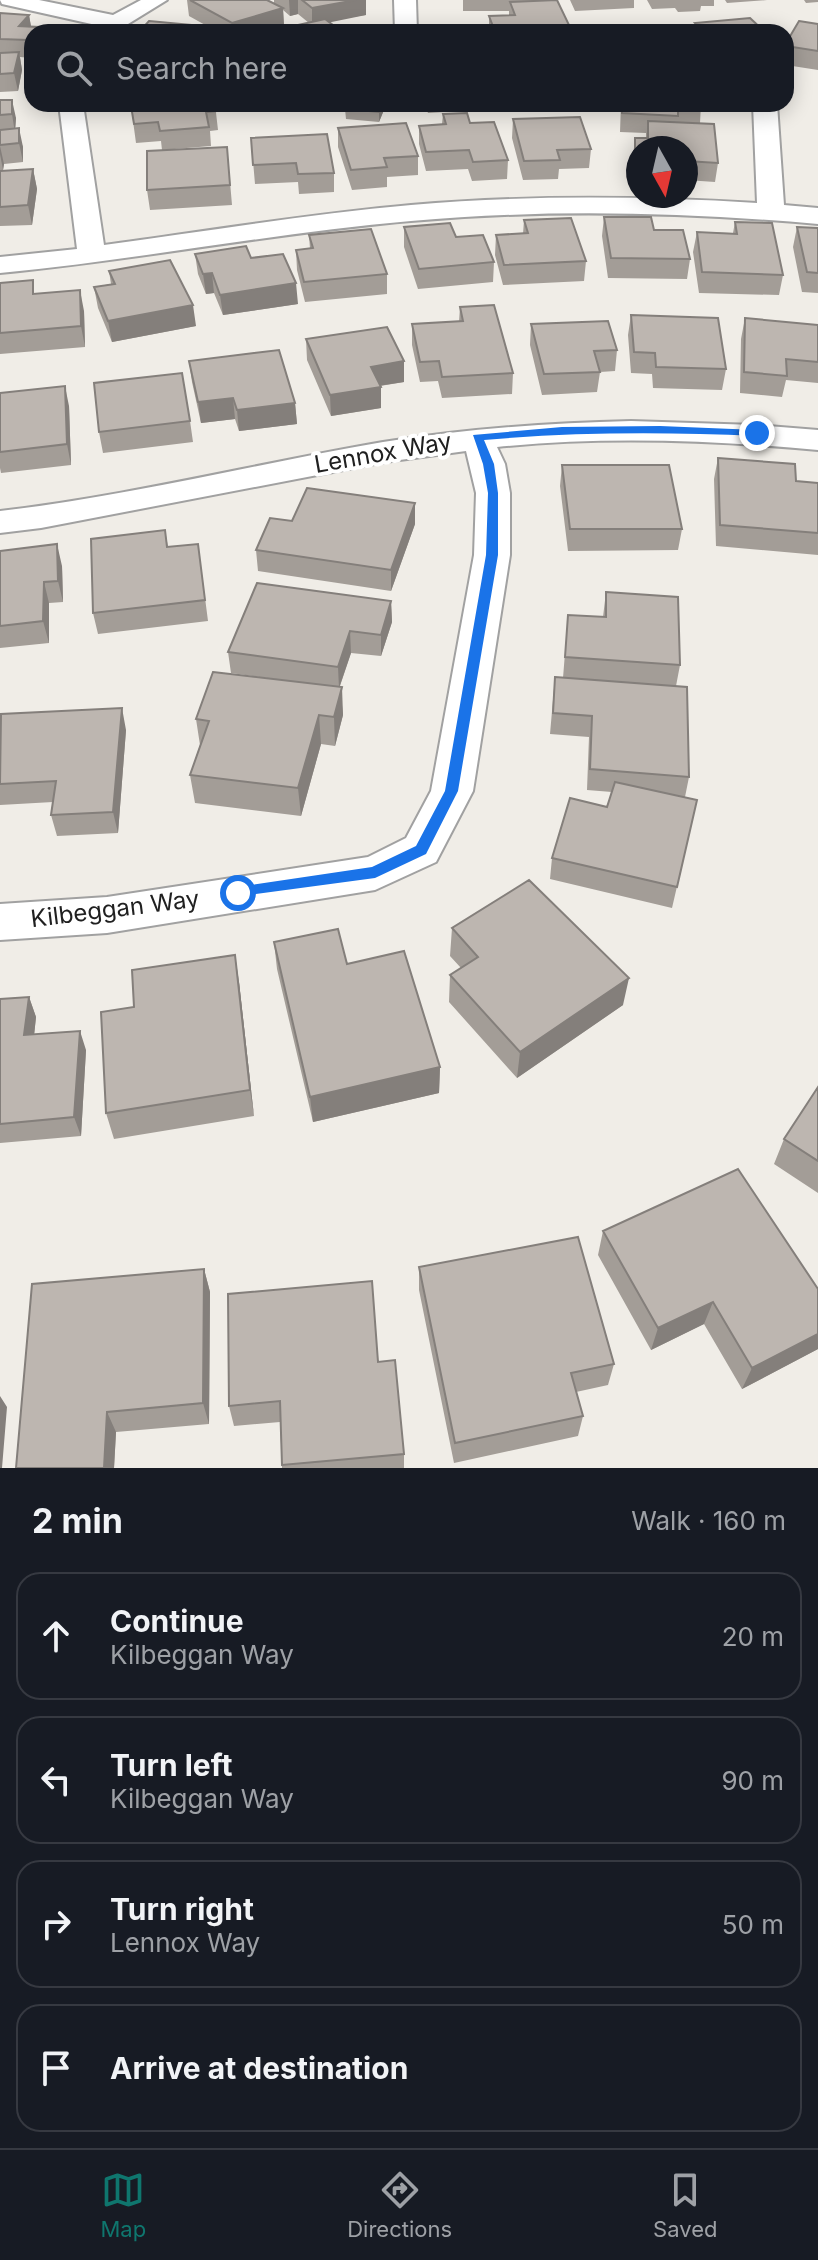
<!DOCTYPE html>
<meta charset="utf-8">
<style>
body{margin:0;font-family:Inter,sans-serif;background:#20242c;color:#f1f3f6}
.compass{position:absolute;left:626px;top:136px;width:72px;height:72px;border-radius:50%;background:#171b24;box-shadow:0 4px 20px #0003;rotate:172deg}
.stop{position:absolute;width:24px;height:24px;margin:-18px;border:6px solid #1a73e8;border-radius:50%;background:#fff}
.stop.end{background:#1a73e8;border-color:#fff;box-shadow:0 2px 8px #0008}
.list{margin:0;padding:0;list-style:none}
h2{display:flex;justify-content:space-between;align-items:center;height:104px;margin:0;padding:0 32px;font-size:34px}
h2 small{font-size:26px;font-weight:400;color:#9ea1a6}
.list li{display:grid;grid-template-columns:52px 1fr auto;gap:24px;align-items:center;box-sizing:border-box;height:128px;margin:0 16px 16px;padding:0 16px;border:2px solid #363941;border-radius:24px}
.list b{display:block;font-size:30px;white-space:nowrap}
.list p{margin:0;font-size:26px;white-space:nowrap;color:#9ea1a6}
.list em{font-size:26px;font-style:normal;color:#9ea1a6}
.icon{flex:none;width:44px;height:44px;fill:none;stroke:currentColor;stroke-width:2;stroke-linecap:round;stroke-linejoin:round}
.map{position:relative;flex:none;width:818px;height:1468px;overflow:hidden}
.search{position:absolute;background:#171b24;box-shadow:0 4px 20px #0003;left:24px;right:24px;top:24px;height:88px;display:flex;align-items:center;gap:20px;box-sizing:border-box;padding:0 28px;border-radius:24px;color:#9ea1a6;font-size:30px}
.sheet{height:680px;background:#171b24}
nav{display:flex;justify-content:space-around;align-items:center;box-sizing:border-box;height:112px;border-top:2px solid #363941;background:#171b24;font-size:22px;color:#9ea1a6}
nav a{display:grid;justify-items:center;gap:4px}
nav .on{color:#0f766e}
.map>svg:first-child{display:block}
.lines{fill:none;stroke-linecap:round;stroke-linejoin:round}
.minor-casing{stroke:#a1a1a1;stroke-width:4}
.minor{fill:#fff;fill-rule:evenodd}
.wall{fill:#a39d97}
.shaded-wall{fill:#847f7b}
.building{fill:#bdb6b0;stroke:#847f7b;stroke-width:2}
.route{fill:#1a73e8}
.labels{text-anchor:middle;stroke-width:8;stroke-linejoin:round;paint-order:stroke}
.street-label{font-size:24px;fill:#202020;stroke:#fff}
</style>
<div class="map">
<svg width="818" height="1468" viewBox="0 0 818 1468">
<rect width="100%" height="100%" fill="#f0ede7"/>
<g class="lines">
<g class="minor-casing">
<path id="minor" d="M 0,0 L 39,0 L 113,15 L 141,0 L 167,0 L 115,32 L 88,32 L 96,25 L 2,4 Z
M 394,0 L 416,0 L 417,32 L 395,32 Z
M 59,104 L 83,104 L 104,245 C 207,231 309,214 411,205 C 527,195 642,196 757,203 L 753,104 L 777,104 L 784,205 L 818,208 L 818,224 C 682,212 546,209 411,221 C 273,233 137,260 0,273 L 0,257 L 77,249 Z
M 631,421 L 755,425 L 818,430 L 818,450 C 711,440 604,436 497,447 L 505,464 L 510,493 L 510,555 L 473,791 L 436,862 L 375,890 L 107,933 L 0,940 L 0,904 L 107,897 L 368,857 L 406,838 L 431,791 L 474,555 L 476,493 L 466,451 L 385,462 L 41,528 L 0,533 L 0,511 C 129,496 255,464 383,442 C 465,429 547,423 631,421 Z"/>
</g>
<use href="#minor" class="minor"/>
</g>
<path class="wall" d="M 187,0 L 267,0 L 278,5 L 274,3 L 274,0 L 366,0 L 366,15 L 309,23 L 298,14 L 290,16 L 283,10 L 284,26 L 263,32 L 218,32 L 214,30 L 214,32 L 139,32 L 207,26 L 189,16 Z
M 463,0 L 534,0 L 534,1 L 569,25 L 569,32 L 489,32 L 489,16 L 509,15 L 509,11 L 463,11 Z
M 570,0 L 634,0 L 634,8 L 575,11 Z
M 647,0 L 714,0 L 714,6 L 701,6 L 700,11 L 678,12 L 675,8 L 652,9 Z
M 725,0 L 767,0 L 727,3 Z
M 804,0 L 818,0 L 818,2 L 806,3 Z
M 0,13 L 29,15 L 31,27 L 38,27 L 39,32 L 32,32 L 31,58 L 20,57 L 22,70 L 18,91 L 0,92 Z
M 695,23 L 765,32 L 694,32 Z
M 818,24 L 818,70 L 786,65 L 786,43 Z
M 0,100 L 16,118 L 15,129 L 23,147 L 23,162 L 4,164 L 3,170 L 0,171 Z
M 132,104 L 215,104 L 218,130 L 210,131 L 211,146 L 162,150 L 161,141 L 136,143 L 131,106 Z
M 424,104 L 492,104 L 492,109 L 428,113 Z
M 621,104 L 701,104 L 700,123 L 718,163 L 715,182 L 686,180 L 686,148 L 638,148 L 638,178 L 633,178 L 633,157 L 635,138 L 646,138 L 646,133 L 620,132 Z
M 386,105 L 379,122 L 346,119 L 345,109 Z
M 443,114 L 470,123 L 508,160 L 507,179 L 472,181 L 468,169 L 426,171 L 419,144 L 419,126 L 442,124 Z
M 513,119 L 591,149 L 589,168 L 559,169 L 558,179 L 523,180 L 512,138 Z
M 338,128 L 418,156 L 418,175 L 387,177 L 387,187 L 352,190 L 338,147 Z
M 251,138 L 334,173 L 334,192 L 299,194 L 298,182 L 255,184 Z
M 227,147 L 232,205 L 150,210 L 147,190 Z
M 33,169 L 37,189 L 32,225 L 0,226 L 0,171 Z
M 604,217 L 654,230 L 690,259 L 687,279 L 608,278 L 602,236 Z
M 524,220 L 586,261 L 584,281 L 503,285 L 495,255 L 496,235 L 523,234 Z
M 735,222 L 783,275 L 779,295 L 699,293 L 693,252 L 697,232 L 733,233 Z
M 404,227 L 456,237 L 494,262 L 493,282 L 418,289 L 404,247 Z
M 797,227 L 818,228 L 818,293 L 802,292 L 793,247 Z
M 309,235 L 387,274 L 387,294 L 305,302 L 297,270 L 296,250 L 310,249 Z
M 195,254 L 251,258 L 298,304 L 223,315 L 214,293 L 206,294 L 198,274 Z
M 109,271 L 196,326 L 112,342 L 98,308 L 94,287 L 111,284 Z
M 0,283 L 84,311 L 85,347 L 0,354 Z
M 460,307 L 513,373 L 512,394 L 442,398 L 438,381 L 420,382 L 412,345 L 412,324 L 459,322 Z
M 631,315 L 726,369 L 722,390 L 653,388 L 652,374 L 631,373 L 628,335 Z
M 745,318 L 818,325 L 818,383 L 786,380 L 782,397 L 740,393 L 741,339 Z
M 531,324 L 617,350 L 615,371 L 600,372 L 597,392 L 542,395 L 530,345 Z
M 306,339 L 404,382 L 380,386 L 381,408 L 331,416 L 307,360 Z
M 189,361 L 295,403 L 297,424 L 239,431 L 235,419 L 201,423 L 192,382 Z
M 0,393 L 69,406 L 71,465 L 1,473 L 0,468 Z
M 190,421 L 193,442 L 103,453 L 99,432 Z
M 718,458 L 796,481 L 818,483 L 818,555 L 716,546 L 714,479 Z
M 562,465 L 682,529 L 678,550 L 568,551 L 560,486 Z
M 292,521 L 415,524 L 391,591 L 258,571 L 256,550 Z
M 165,530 L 168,547 L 198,544 L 208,621 L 98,634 L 93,613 Z
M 0,551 L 62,566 L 63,602 L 49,603 L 49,643 L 0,648 Z
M 606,592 L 680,665 L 676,686 L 689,777 L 685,797 L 697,800 L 672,908 L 550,879 L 552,858 L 607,807 L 612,792 L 587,790 L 589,737 L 550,734 L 555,677 L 563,678 L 568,615 L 603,617 Z
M 391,601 L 392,622 L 381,656 L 351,653 L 340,686 L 343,715 L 335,746 L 321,744 L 301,816 L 195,803 L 190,775 L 200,745 L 196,719 L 275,679 L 231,673 L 228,652 Z
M 0,718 L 126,730 L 118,833 L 57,836 L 51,815 L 53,802 L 0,805 Z
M 452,928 L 623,1005 L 517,1078 L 449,1002 L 450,975 L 461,968 L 450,956 Z
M 274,942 L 347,964 L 440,1067 L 439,1093 L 313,1122 L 277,969 Z
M 239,982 L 254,1116 L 114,1139 L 106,1113 L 134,1007 Z
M 29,997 L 36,1017 L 34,1035 L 86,1050 L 81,1136 L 0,1143 L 0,999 Z
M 818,1087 L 818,1193 L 774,1164 L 784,1139 Z
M 603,1231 L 818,1289 L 818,1349 L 742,1389 L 704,1324 L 651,1350 L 598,1255 Z
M 419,1267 L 614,1364 L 608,1385 L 576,1392 L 583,1416 L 578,1436 L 454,1463 L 419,1290 Z
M 204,1269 L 210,1292 L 209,1424 L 116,1432 L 114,1468 L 16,1468 Z
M 378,1362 L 404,1454 L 404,1468 L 282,1468 L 280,1422 L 234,1426 L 229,1406 Z"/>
<path class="shaded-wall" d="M 289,0 L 298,0 L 298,14 L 290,16 Z
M 356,0 L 366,0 L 366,15 L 312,26 L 312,8 Z
M 283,8 L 284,26 L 263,32 L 233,32 L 232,23 Z
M 29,15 L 32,32 L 19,26 Z
M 32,35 L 32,57 L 31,58 L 28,40 Z
M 19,52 L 22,70 L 18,91 L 14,73 Z
M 12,100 L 16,118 L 15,133 L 12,114 Z
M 382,104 L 386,104 L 386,105 L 379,122 L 379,112 Z
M 19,128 L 23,147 L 23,162 L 19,143 Z
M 0,146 L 4,164 L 3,170 L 0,154 Z
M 33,169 L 37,189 L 32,225 L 28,205 Z
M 212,273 L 214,293 L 206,294 L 203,274 Z
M 296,283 L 298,304 L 223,315 L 220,295 Z
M 80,290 L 84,311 L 85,347 L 81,326 Z
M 193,305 L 196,326 L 112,342 L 108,321 Z
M 404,361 L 404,382 L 371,387 L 371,367 Z
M 65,386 L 69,406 L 71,465 L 67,444 Z
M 381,387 L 381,408 L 331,416 L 330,395 Z
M 233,398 L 235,419 L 201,423 L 198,402 Z
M 295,403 L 297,424 L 239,431 L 237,410 Z
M 415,503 L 415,524 L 391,591 L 391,570 Z
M 57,544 L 62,566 L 63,602 L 58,581 Z
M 44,582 L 49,603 L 49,643 L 43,621 Z
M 391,601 L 392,622 L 381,656 L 381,635 Z
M 350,631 L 351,653 L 339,688 L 338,667 Z
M 342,687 L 343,715 L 335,746 L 334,717 Z
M 122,708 L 126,730 L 118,833 L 113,812 Z
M 319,715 L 321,744 L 301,816 L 298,788 Z
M 235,955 L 239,982 L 254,1116 L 250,1090 Z
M 629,978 L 623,1005 L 517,1078 L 520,1052 Z
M 29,997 L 36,1017 L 32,1055 L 24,1035 Z
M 80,1031 L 86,1050 L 81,1136 L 74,1117 Z
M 440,1067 L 439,1093 L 313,1122 L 310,1097 Z
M 204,1269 L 210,1292 L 209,1424 L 203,1403 Z
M 713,1302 L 704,1324 L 651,1350 L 658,1328 Z
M 818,1334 L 818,1349 L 742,1389 L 752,1368 Z
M 0,1396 L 7,1407 L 2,1468 L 0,1468 Z
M 107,1412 L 116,1432 L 114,1468 L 104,1468 Z"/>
<path class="building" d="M 190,0 L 267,0 L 283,8 L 232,23 Z
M 302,0 L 356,0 L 312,8 Z
M 557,0 L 569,25 L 494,29 L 489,16 L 515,15 L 510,2 Z
M 0,13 L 29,15 L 19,26 L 38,27 L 34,32 L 32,32 L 32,35 L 28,40 L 0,39 Z
M 750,18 L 765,32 L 704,32 L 695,23 Z
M 325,19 L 341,31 L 266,32 Z
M 149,21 L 214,27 L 210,32 L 139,32 Z
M 799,21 L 818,24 L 818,51 L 786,46 L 786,43 Z
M 19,52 L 14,73 L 0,74 L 0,53 Z
M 0,100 L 12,100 L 12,114 L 0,115 Z
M 156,104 L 215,104 L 216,111 L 206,112 L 209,127 L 160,131 L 158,122 L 134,124 L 131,106 Z
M 348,104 L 382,104 L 379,112 L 345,109 Z
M 622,104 L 701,104 L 702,110 L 678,109 L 678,116 L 622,113 Z
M 467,113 L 470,123 L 494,122 L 508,160 L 473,162 L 469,150 L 426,152 L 419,126 L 446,124 L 443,114 Z
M 580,117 L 591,149 L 557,150 L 560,160 L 524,161 L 513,119 Z
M 648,121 L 714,124 L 718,163 L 686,161 L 686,148 L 638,148 L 638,159 L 635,159 L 635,138 L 648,138 Z
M 406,123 L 418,156 L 384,158 L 387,167 L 351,170 L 338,128 Z
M 19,128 L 19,143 L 0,145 L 0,130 Z
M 327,134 L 334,173 L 298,174 L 296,163 L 253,165 L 251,138 Z
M 227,147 L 230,185 L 147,190 L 147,151 Z
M 33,169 L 28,205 L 0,207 L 0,171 Z
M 604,217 L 651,217 L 654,230 L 683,230 L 690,259 L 611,258 Z
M 571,218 L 586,261 L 504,265 L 496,235 L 528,233 L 524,220 Z
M 735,222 L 772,223 L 783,275 L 702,272 L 697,232 L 737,234 Z
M 450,223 L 456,237 L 483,235 L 494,262 L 419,269 L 404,227 Z
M 797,227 L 818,228 L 818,273 L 807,272 Z
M 371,229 L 387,274 L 304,282 L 296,250 L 313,248 L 309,235 Z
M 246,246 L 251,258 L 283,254 L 296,283 L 220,295 L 212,273 L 203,274 L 195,254 Z
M 170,260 L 193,305 L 108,321 L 94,287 L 115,284 L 109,271 Z
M 33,280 L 33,294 L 80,290 L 81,326 L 0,333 L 0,283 Z
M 494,305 L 513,373 L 442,377 L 439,361 L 420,362 L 412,324 L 463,321 L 460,307 Z
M 631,315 L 718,318 L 726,369 L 656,367 L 655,353 L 634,352 Z
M 745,318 L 818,325 L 818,362 L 786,359 L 787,376 L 744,372 Z
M 608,321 L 617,350 L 594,351 L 600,372 L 544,374 L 531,324 Z
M 387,327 L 404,361 L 371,367 L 381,387 L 330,395 L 306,339 Z
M 279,350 L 295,403 L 237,410 L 233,398 L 198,402 L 189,361 Z
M 182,373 L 190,421 L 99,432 L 94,383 Z
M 65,386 L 67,444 L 0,452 L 0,393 Z
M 718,458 L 795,464 L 796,481 L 818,483 L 818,533 L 720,525 Z
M 562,465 L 669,465 L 682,529 L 570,529 Z
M 307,488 L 415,503 L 391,570 L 256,550 L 270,518 L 292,521 Z
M 165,530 L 167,547 L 198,544 L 205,600 L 93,613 L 91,539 Z
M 57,544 L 58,581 L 44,582 L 43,621 L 0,626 L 0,551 Z
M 257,583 L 391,601 L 381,635 L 350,631 L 338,667 L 228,652 Z
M 606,592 L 678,597 L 680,665 L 565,657 L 568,615 L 606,617 Z
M 213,672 L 342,687 L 334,717 L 319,715 L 298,788 L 190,775 L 209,721 L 196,719 Z
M 555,677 L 687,687 L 689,777 L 590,769 L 592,716 L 553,713 Z
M 122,708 L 113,812 L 51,815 L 56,781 L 0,784 L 1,714 Z
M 615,782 L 697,800 L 677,887 L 552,858 L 570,798 L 607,807 Z
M 529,880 L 629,978 L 520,1052 L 450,975 L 478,957 L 452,928 Z
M 338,929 L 347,964 L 404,951 L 440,1067 L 310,1097 L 274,942 Z
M 235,955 L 250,1090 L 106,1113 L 101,1012 L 134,1007 L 132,970 Z
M 29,997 L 24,1035 L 80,1031 L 74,1117 L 0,1124 L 0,999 Z
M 818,1087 L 818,1161 L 784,1139 Z
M 738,1169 L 818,1289 L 818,1334 L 752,1368 L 713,1302 L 658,1328 L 603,1231 Z
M 578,1237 L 614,1364 L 571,1373 L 583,1416 L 455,1443 L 419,1267 Z
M 204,1269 L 203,1403 L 107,1412 L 104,1468 L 16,1468 L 32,1284 Z
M 372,1281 L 378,1362 L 395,1360 L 404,1454 L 282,1465 L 280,1401 L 229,1406 L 228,1294 Z"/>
<path class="route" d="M 660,426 L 757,430 L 762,433 L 757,436 C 665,432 575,432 484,440 L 494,464 L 498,493 L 498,555 L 458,791 L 426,854 L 375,878 L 233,897 L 231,893 L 238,887 L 372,867 L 416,846 L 445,791 L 486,555 L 488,493 L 483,464 L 473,435 L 562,427 Z"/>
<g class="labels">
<g class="street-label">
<text transform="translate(383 453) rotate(-10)" y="8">Lennox Way</text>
<text transform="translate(115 909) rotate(-7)" y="8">Kilbeggan Way</text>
</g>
</g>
</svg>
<svg class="compass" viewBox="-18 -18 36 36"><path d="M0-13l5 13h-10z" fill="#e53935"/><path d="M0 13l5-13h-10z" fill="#9ea1a6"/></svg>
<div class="stop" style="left:238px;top:893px"></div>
<div class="stop end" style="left:757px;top:433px"></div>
<div class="search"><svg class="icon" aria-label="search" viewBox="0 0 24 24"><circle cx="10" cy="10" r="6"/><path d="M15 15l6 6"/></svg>Search here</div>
</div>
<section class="sheet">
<h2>2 min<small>Walk · 160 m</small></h2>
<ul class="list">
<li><svg class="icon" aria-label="ahead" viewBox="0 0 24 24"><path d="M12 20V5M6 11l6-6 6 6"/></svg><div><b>Continue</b><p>Kilbeggan Way</p></div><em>20 m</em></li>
<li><svg class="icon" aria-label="left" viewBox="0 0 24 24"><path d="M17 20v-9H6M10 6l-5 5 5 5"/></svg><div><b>Turn left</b><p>Kilbeggan Way</p></div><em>90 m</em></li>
<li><svg class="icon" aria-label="right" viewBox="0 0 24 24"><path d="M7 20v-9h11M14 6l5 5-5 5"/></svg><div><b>Turn right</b><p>Lennox Way</p></div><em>50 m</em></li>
<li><svg class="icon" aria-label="arrive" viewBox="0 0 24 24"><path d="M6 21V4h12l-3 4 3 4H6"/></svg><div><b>Arrive at destination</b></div></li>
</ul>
</section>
<nav>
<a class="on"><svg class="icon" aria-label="map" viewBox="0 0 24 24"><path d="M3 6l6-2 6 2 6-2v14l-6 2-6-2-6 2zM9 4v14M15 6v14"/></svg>Map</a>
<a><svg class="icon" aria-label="directions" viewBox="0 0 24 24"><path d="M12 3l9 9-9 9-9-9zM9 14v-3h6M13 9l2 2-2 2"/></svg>Directions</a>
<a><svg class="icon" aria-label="saved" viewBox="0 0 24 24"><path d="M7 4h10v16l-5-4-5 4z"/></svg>Saved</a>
</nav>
